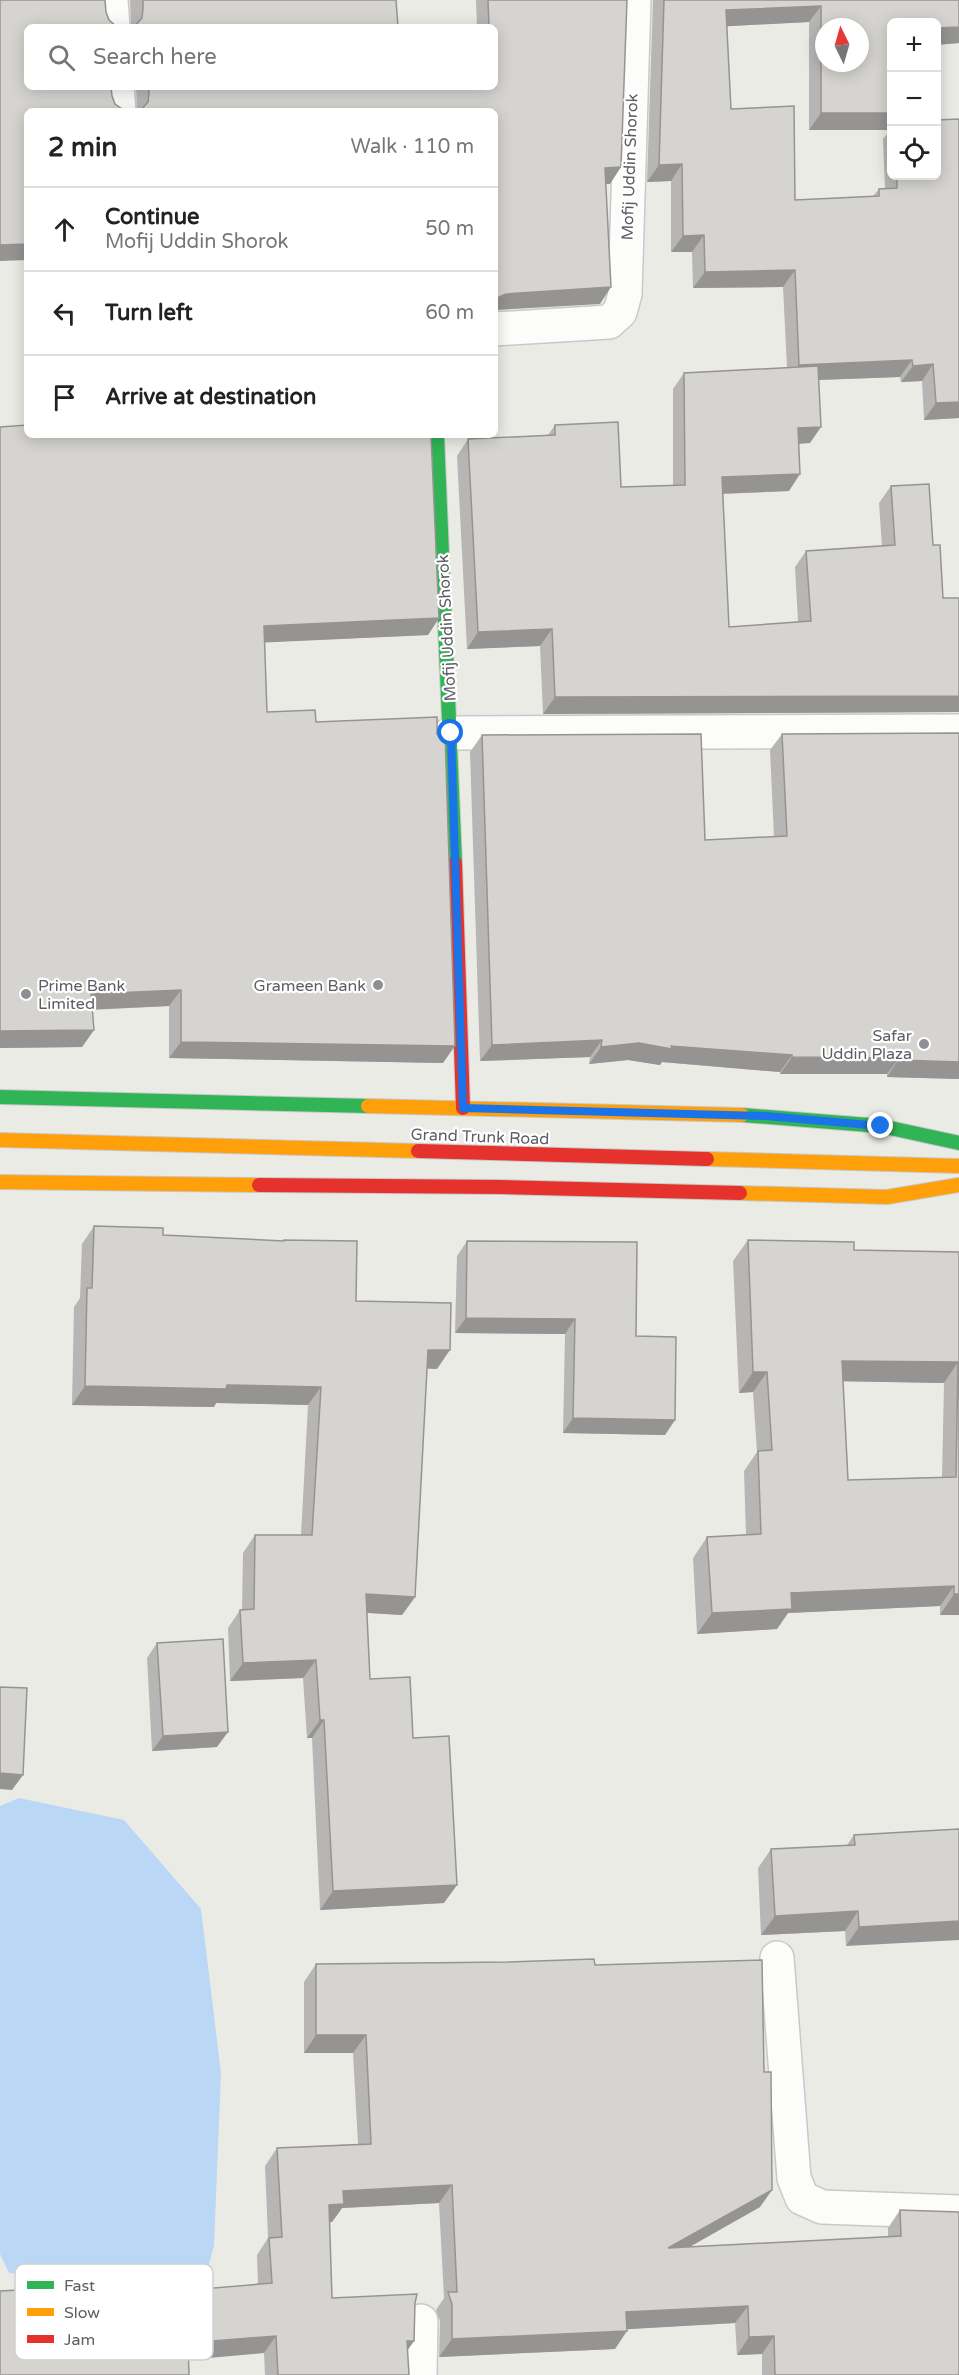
<!DOCTYPE html>
<meta charset="utf-8">
<style>
body{margin:0;font-family:"Varela Round",sans-serif;background:#f2f2f2;color:#222}
.controls{position:absolute;right:18px;top:18px;display:grid;overflow:hidden;border-radius:9px;box-shadow:0 3px 15px #0003}
.controls button{width:54px;height:54px;display:grid;place-items:center;padding:0;border:0;border-bottom:2px solid #e0e0e0;background:#fff;color:#222;font:30px sans-serif}
.compass{position:absolute;left:815px;top:18px;width:54px;height:54px;border-radius:50%;background:#fff;box-shadow:0 3px 15px #0003;rotate:355deg}
.stop{position:absolute;width:18px;height:18px;margin:-14px;border:4px solid #1a73e8;border-radius:50%;background:#fff}
.stop.end{background:#1a73e8;border-color:#fff;box-shadow:0 2px 6px #0008}
.list{margin:0;padding:0;list-style:none}
h2{display:flex;justify-content:space-between;align-items:center;height:78px;margin:0;padding:0 24px;font-size:26px}
h2 small{font-size:20px;font-weight:400;color:#767676}
.list li{display:grid;grid-template-columns:39px 1fr auto;gap:18px;align-items:center;box-sizing:border-box;height:84px;padding:0 24px;border-top:2px solid #e0e0e0}
.list b{display:block;font-size:22px;white-space:nowrap}
.list p{margin:0;font-size:20px;white-space:nowrap;color:#767676}
.list em{font-size:20px;font-style:normal;color:#767676}
.icon{flex:none;width:33px;height:33px;fill:none;stroke:currentColor;stroke-width:2;stroke-linecap:round;stroke-linejoin:round}
.map{position:relative;flex:none;width:959px;height:2375px;overflow:hidden}
.search{position:absolute;background:#fff;box-shadow:0 3px 15px #0003;left:24px;top:24px;width:474px;height:66px;display:flex;align-items:center;gap:15px;box-sizing:border-box;padding:0 21px;border-radius:9px;color:#767676;font-size:22px}
.panel{position:absolute;background:#fff;box-shadow:0 3px 15px #0003;left:24px;top:108px;width:474px;height:330px;border-radius:9px}
.map>svg:first-child{display:block}
.water{fill:#bad8f5}
.lines{fill:none;stroke-linecap:round;stroke-linejoin:round}
.street-casing{stroke:#c8c9c8;stroke-width:36}
.fast-casing{stroke:#c8c8c7;stroke-width:16}
.slow-casing{stroke:#c8c8c7;stroke-width:16}
.jam-casing{stroke:#c8c8c7;stroke-width:16}
.street{stroke:#fcfcfb;stroke-width:33}
.fast{stroke:#30b455;stroke-width:14}
.slow{stroke:#ff9f0a;stroke-width:14}
.jam{stroke:#e5322d;stroke-width:14}
.wall{fill:#b7b6b4;fill-rule:evenodd}
.shaded-wall{fill:#959492}
.building{fill:#d5d4d1;stroke:#959492;stroke-width:1.5;fill-rule:evenodd}
.route{stroke:#1a73e8;stroke-width:8}
.poi-dot{fill:#8d8f92;stroke:#fff;stroke-width:2}
.labels{text-anchor:middle;stroke-width:4.5;stroke-linejoin:round;paint-order:stroke}
.street-label{font-size:16px;fill:#5b5e64;stroke:#fff}
.poi-label{font-size:16px;fill:#5b5e64;stroke:#fff;text-anchor:end}
.key{fill:#fff;stroke:#cecfd0;stroke-width:1.5}
.key-label{font-size:16px;fill:#5b5e64}
</style>
<div class="map">
<svg width="959" height="2375" viewBox="0 0 959 2375">
<rect width="100%" height="100%" fill="#ebebe6"/>
<path class="water" d="M 19,1798 L 124,1820 L 201,1909 L 221,2073 L 214,2246 L 202,2289 L 9,2273 L 0,2254 L 0,1806 Z"/>
<g class="lines">
<g class="street-casing">
<path id="street" d="M 111,0 L 113,27
M 117,87 L 119,111
M 495,329 L 609,322 L 620,312 L 625,294 L 634,0
M 451,733 L 959,731
M 777,1958 L 794,2178 L 802,2198 L 822,2207 L 959,2212
M 420,2375 L 421,2321"/>
</g>
<g class="fast-casing">
<path id="fast" d="M 437,435 L 455,863
M 0,1097 L 368,1106
M 742,1115 L 881,1126 L 959,1143"/>
</g>
<g class="slow-casing">
<path id="slow" d="M 368,1106 L 742,1115
M 0,1140 L 418,1151
M 707,1159 L 959,1166
M 0,1182 L 259,1185
M 740,1193 L 887,1197 L 959,1185"/>
</g>
<g class="jam-casing">
<path id="jam" d="M 455,863 L 463,1108
M 418,1151 L 707,1159
M 259,1185 L 500,1187 L 740,1193"/>
</g>
<use href="#street" class="street"/>
<use href="#fast" class="fast"/>
<use href="#slow" class="slow"/>
<use href="#jam" class="jam"/>
</g>
<path class="wall" d="M 130,0 L 396,0 L 131,27 Z
M 476,0 L 627,0 L 610,184 L 606,184 L 600,304 L 495,111 L 137,111 L 136,87 L 495,87 L 495,27 L 477,27 Z
M 653,0 L 959,0 L 959,43 L 936,45 L 936,22 L 891,22 L 891,176 L 936,176 L 959,418 L 924,420 L 922,381 L 901,382 L 900,377 L 819,380 L 810,443 L 799,444 L 789,491 L 723,494 L 729,627 L 798,622 L 795,567 L 806,551 L 882,546 L 879,503 L 891,486 L 933,545 L 943,598 L 959,598 L 959,712 L 543,714 L 540,646 L 467,649 L 457,456 L 468,439 L 548,435 L 555,425 L 621,487 L 673,485 L 673,389 L 684,373 L 787,368 L 783,287 L 693,288 L 692,252 L 671,252 L 671,181 L 647,182 ZM 809,22 L 809,130 L 890,130 L 883,139 L 885,188 L 879,189 L 873,196 L 795,200 L 731,109 L 727,26 Z
M 0,427 L 439,618 L 428,635 L 264,642 L 267,712 L 316,722 L 443,1063 L 169,1058 L 169,1006 L 92,1010 L 94,1030 L 82,1047 L 0,1048 Z
M 959,733 L 959,1079 L 887,1077 L 887,1074 L 780,1074 L 780,1072 L 662,1062 L 660,1065 L 628,1060 L 589,1064 L 590,1057 L 480,1061 L 470,752 L 482,735 L 705,840 L 774,837 L 770,750 L 782,734 Z
M 94,1226 L 163,1235 L 283,1241 L 284,1240 L 437,1369 L 427,1368 L 415,1597 L 402,1615 L 367,1613 L 370,1679 L 413,1738 L 444,1903 L 320,1910 L 312,1738 L 307,1738 L 303,1678 L 230,1681 L 228,1628 L 240,1610 L 242,1610 L 243,1553 L 255,1535 L 301,1535 L 308,1405 L 216,1403 L 214,1407 L 72,1405 L 74,1307 L 80,1298 L 82,1244 Z
M 748,1240 L 854,1250 L 959,1252 L 959,1615 L 940,1615 L 940,1606 L 788,1613 L 777,1629 L 697,1634 L 693,1558 L 707,1537 L 746,1535 L 744,1471 L 757,1452 L 753,1392 L 739,1393 L 733,1261 ZM 843,1381 L 944,1383 L 942,1477 L 848,1480 Z
M 467,1241 L 636,1336 L 665,1435 L 563,1433 L 565,1334 L 455,1333 L 457,1256 Z
M 157,1643 L 217,1747 L 152,1751 L 147,1658 Z
M 959,1829 L 846,1946 L 845,1931 L 761,1935 L 758,1868 L 771,1849 L 847,1845 L 854,1835 Z
M 316,1964 L 595,1965 L 760,2207 L 689,2247 L 888,2237 L 888,2228 L 900,2210 L 959,2375 L 762,2375 L 762,2354 L 737,2355 L 735,2323 L 627,2329 L 615,2349 L 439,2357 L 440,2321 L 436,2310 L 444,2298 L 439,2203 L 342,2208 L 332,2222 L 329,2222 L 332,2298 L 415,2303 L 414,2341 L 407,2350 L 409,2375 L 265,2375 L 264,2353 L 27,2290 L 36,2277 L 78,2291 L 168,2292 L 258,2284 L 257,2255 L 268,2238 L 265,2166 L 277,2148 L 358,2144 L 353,2053 L 304,2053 L 304,1982 Z"/>
<path class="shaded-wall" d="M 821,6 L 809,22 L 714,27 L 726,10 Z
M 959,27 L 959,43 L 936,45 L 936,28 Z
M 821,113 L 891,113 L 891,127 L 890,130 L 809,130 Z
M 682,164 L 671,181 L 647,182 L 659,165 Z
M 621,167 L 610,184 L 594,184 L 605,168 Z
M 704,235 L 692,252 L 671,252 L 683,236 Z
M 27,244 L 27,260 L 0,261 L 0,245 Z
M 795,270 L 783,287 L 693,288 L 705,272 Z
M 611,287 L 600,304 L 495,310 L 495,299 L 506,294 Z
M 912,360 L 900,377 L 787,381 L 799,365 Z
M 933,364 L 922,381 L 901,382 L 913,366 Z
M 959,402 L 959,418 L 924,420 L 936,403 Z
M 821,427 L 810,443 L 787,444 L 798,428 Z
M 800,474 L 789,491 L 710,494 L 722,477 Z
M 439,618 L 428,635 L 252,643 L 264,626 Z
M 552,629 L 540,646 L 467,649 L 478,632 Z
M 959,696 L 959,712 L 543,714 L 555,697 Z
M 181,990 L 169,1006 L 80,1010 L 91,994 Z
M 94,1030 L 82,1047 L 0,1048 L 0,1031 Z
M 602,1040 L 590,1057 L 480,1061 L 492,1045 Z
M 181,1042 L 455,1046 L 443,1063 L 169,1058 Z
M 639,1043 L 671,1046 L 792,1055 L 780,1072 L 662,1062 L 660,1065 L 628,1060 L 589,1064 L 601,1047 Z
M 792,1057 L 899,1058 L 887,1074 L 780,1074 Z
M 898,1060 L 959,1062 L 959,1079 L 887,1077 Z
M 466,1318 L 575,1319 L 565,1334 L 455,1333 Z
M 428,1350 L 450,1350 L 437,1369 L 415,1368 Z
M 842,1361 L 958,1362 L 944,1383 L 827,1381 Z
M 753,1372 L 767,1372 L 753,1392 L 739,1393 Z
M 227,1385 L 321,1387 L 308,1405 L 216,1403 L 214,1407 L 72,1405 L 85,1386 Z
M 573,1418 L 675,1420 L 665,1435 L 563,1433 Z
M 954,1586 L 940,1606 L 788,1613 L 777,1629 L 697,1634 L 712,1613 L 791,1593 Z
M 366,1594 L 415,1597 L 402,1615 L 353,1612 Z
M 954,1594 L 959,1594 L 959,1615 L 940,1615 Z
M 316,1660 L 303,1678 L 230,1681 L 243,1663 Z
M 320,1720 L 324,1720 L 312,1738 L 307,1738 Z
M 228,1732 L 217,1747 L 152,1751 L 163,1736 Z
M 0,1773 L 23,1775 L 12,1790 L 0,1789 Z
M 457,1885 L 444,1903 L 320,1910 L 333,1891 Z
M 858,1911 L 845,1931 L 761,1935 L 775,1916 Z
M 959,1921 L 959,1940 L 846,1946 L 859,1927 Z
M 316,2035 L 366,2035 L 353,2053 L 304,2053 Z
M 452,2185 L 439,2203 L 342,2208 L 332,2222 L 316,2223 L 329,2205 L 343,2191 Z
M 772,2190 L 760,2207 L 656,2266 L 668,2248 Z
M 748,2306 L 735,2323 L 614,2330 L 626,2312 Z
M 627,2331 L 615,2349 L 439,2357 L 452,2339 Z
M 276,2336 L 264,2353 L 176,2361 L 188,2343 Z
M 774,2336 L 762,2354 L 737,2355 L 749,2337 Z
M 407,2341 L 414,2341 L 402,2358 Z"/>
<path class="building" d="M 0,0 L 105,0 L 106,12 L 109,20 L 117,27 L 27,27 L 27,87 L 111,87 L 112,96 L 115,104 L 125,111 L 27,111 L 27,244 L 0,245 Z
M 143,0 L 396,0 L 398,27 L 132,27 L 135,26 L 142,18 L 143,9 Z
M 488,0 L 627,0 L 621,167 L 605,168 L 611,287 L 506,294 L 495,299 L 495,111 L 138,111 L 142,109 L 148,102 L 149,93 L 149,87 L 495,87 L 495,27 L 489,27 Z
M 664,0 L 959,0 L 959,27 L 936,28 L 936,22 L 891,22 L 891,113 L 821,113 L 821,6 L 726,10 L 731,109 L 794,106 L 795,200 L 879,196 L 879,189 L 897,188 L 897,176 L 936,176 L 936,120 L 959,119 L 959,402 L 936,403 L 933,364 L 913,366 L 912,360 L 799,365 L 795,270 L 705,272 L 704,235 L 683,236 L 682,164 L 659,165 ZM 824,27 L 860,27 L 860,63 L 824,63 Z
M 818,366 L 821,427 L 798,428 L 800,474 L 722,477 L 729,627 L 811,621 L 806,551 L 895,545 L 891,486 L 929,484 L 933,545 L 940,545 L 943,598 L 959,598 L 959,696 L 555,697 L 552,629 L 478,632 L 468,439 L 555,435 L 555,425 L 618,422 L 621,487 L 685,485 L 684,373 Z
M 27,425 L 27,435 L 431,435 L 439,618 L 264,626 L 267,712 L 315,710 L 316,722 L 437,717 L 437,734 L 445,734 L 455,1046 L 181,1042 L 181,990 L 91,994 L 94,1030 L 0,1031 L 0,427 Z
M 959,733 L 959,1062 L 898,1060 L 899,1058 L 792,1057 L 792,1055 L 671,1046 L 672,1049 L 639,1043 L 601,1047 L 602,1040 L 492,1045 L 482,735 L 701,734 L 705,840 L 787,836 L 782,734 Z
M 94,1226 L 163,1228 L 163,1235 L 284,1241 L 284,1240 L 357,1241 L 356,1301 L 451,1303 L 450,1350 L 428,1350 L 415,1597 L 366,1594 L 370,1679 L 410,1677 L 413,1738 L 449,1736 L 457,1885 L 333,1891 L 324,1720 L 320,1720 L 316,1660 L 243,1663 L 240,1610 L 254,1609 L 255,1535 L 312,1535 L 321,1387 L 227,1385 L 226,1389 L 85,1386 L 87,1288 L 92,1288 Z
M 748,1240 L 854,1242 L 854,1250 L 959,1252 L 959,1594 L 954,1594 L 954,1586 L 791,1593 L 792,1609 L 712,1613 L 707,1537 L 761,1534 L 758,1451 L 772,1450 L 767,1372 L 753,1372 ZM 842,1361 L 958,1362 L 956,1477 L 848,1480 Z
M 467,1241 L 637,1242 L 636,1336 L 676,1337 L 675,1420 L 573,1418 L 575,1319 L 466,1318 Z
M 223,1639 L 228,1732 L 163,1736 L 157,1643 Z
M 0,1687 L 27,1688 L 23,1775 L 0,1773 Z
M 959,1829 L 959,1921 L 859,1927 L 858,1911 L 775,1916 L 771,1849 L 855,1845 L 854,1835 Z
M 594,1959 L 595,1965 L 762,1960 L 764,2072 L 771,2072 L 772,2190 L 668,2248 L 901,2236 L 900,2210 L 959,2212 L 959,2375 L 775,2375 L 774,2336 L 749,2337 L 748,2306 L 626,2312 L 627,2331 L 452,2339 L 452,2304 L 448,2292 L 457,2292 L 452,2185 L 343,2191 L 344,2204 L 329,2205 L 332,2298 L 417,2294 L 415,2303 L 414,2341 L 407,2341 L 409,2375 L 278,2375 L 276,2336 L 188,2343 L 189,2375 L 0,2375 L 0,2291 L 37,2289 L 36,2277 L 76,2273 L 78,2291 L 168,2286 L 168,2292 L 272,2283 L 269,2238 L 282,2237 L 277,2148 L 371,2144 L 366,2035 L 316,2035 L 316,1964 L 508,1962 Z"/>
<g class="lines">
<path class="route" d="M 451,733 L 463,1108 L 766,1116 L 881,1126"/>
</g>
<g class="poi-dot">
<circle cx="378" cy="985" r="6"/>
<circle cx="26" cy="994" r="6"/>
<circle cx="924" cy="1044" r="6"/>
</g>
<g class="labels">
<g class="street-label">
<text transform="translate(629 167) rotate(-88)" y="6">Mofij Uddin Shorok</text>
<text transform="translate(446 628) rotate(-93)" y="6">Mofij Uddin Shorok</text>
<text transform="translate(480 1136) rotate(2)" y="6">Grand Trunk Road</text>
</g>
<g class="poi-label">
<text x="38" y="991" text-anchor="start">Prime Bank<tspan x="38" dy="18">Limited</tspan></text>
<text x="366" y="991">Grameen Bank</text>
<text x="912" y="1041">Safar<tspan x="912" dy="18">Uddin Plaza</tspan></text>
</g>
</g>
<rect x="15" y="2264" width="198" height="96" rx="9" class="key"/>
<rect x="27" y="2281" width="27" height="8" fill="#30b455"/>
<rect x="27" y="2308" width="27" height="8" fill="#ff9f0a"/>
<rect x="27" y="2335" width="27" height="8" fill="#e5322d"/>
<g class="key-label">
<text x="64" y="2291">Fast</text>
<text x="64" y="2318">Slow</text>
<text x="64" y="2345">Jam</text>
</g>
</svg>
<div class="controls">
<button>+</button>
<button>−</button>
<button><svg class="icon" aria-label="locate" viewBox="0 0 24 24"><circle cx="12" cy="12" r="6"/><path d="M12 2v4M12 18v4M2 12h4M18 12h4"/></svg></button>
</div>
<svg class="compass" viewBox="-18 -18 36 36"><path d="M0-13l5 13h-10z" fill="#e53935"/><path d="M0 13l5-13h-10z" fill="#767676"/></svg>
<div class="stop" style="left:451px;top:733px"></div>
<div class="stop end" style="left:881px;top:1126px"></div>
<div class="search"><svg class="icon" aria-label="search" viewBox="0 0 24 24"><circle cx="10" cy="10" r="6"/><path d="M15 15l6 6"/></svg>Search here</div>
<section class="panel">
<h2>2 min<small>Walk · 110 m</small></h2>
<ul class="list">
<li><svg class="icon" aria-label="ahead" viewBox="0 0 24 24"><path d="M12 20V5M6 11l6-6 6 6"/></svg><div><b>Continue</b><p>Mofij Uddin Shorok</p></div><em>50 m</em></li>
<li><svg class="icon" aria-label="left" viewBox="0 0 24 24"><path d="M17 20v-9H6M10 6l-5 5 5 5"/></svg><div><b>Turn left</b></div><em>60 m</em></li>
<li><svg class="icon" aria-label="arrive" viewBox="0 0 24 24"><path d="M6 21V4h12l-3 4 3 4H6"/></svg><div><b>Arrive at destination</b></div></li>
</ul>
</section>
</div>
